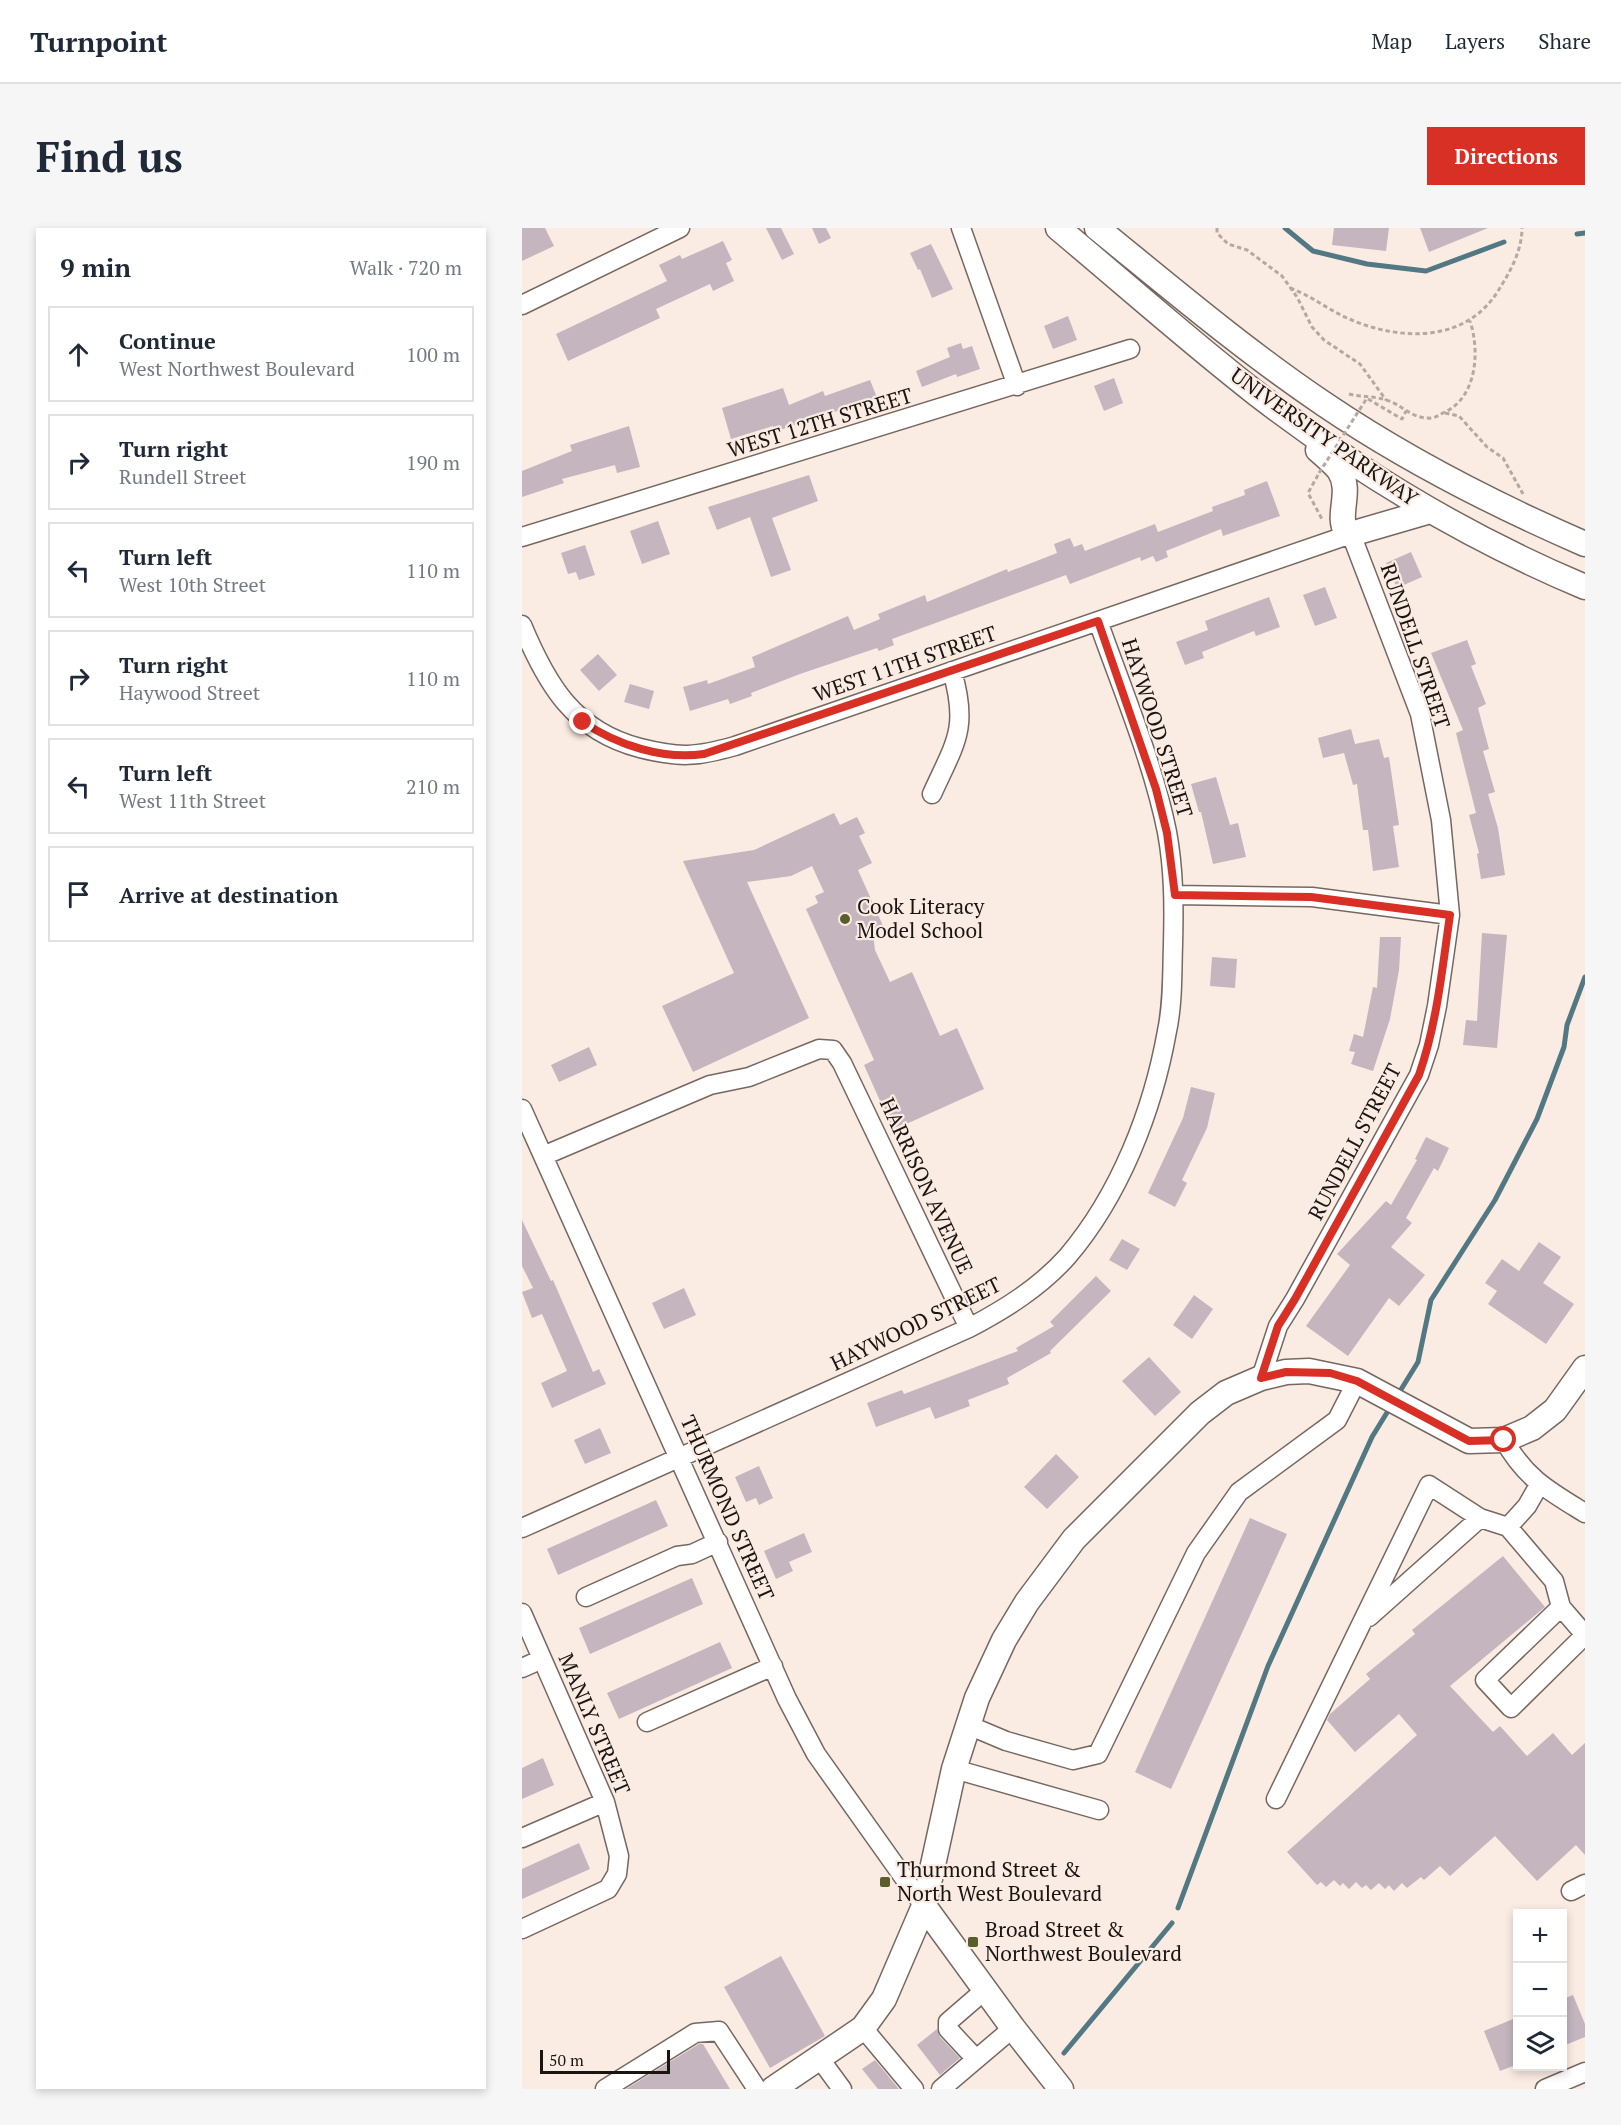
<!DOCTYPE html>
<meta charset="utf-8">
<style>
body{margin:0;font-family:"PT Serif",serif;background:#f6f6f7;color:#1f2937}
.controls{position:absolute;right:18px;bottom:18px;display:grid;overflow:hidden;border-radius:0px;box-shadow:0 3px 9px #0003}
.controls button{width:54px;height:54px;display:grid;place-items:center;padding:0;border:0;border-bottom:2px solid #e0e1e3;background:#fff;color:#1f2937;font:30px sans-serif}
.scale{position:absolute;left:18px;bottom:15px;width:130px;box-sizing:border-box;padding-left:6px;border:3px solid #1b1512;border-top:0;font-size:16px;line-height:21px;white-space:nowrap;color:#1b1512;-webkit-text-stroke:4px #fbece3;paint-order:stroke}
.stop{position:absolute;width:18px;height:18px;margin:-14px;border:4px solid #d93025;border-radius:50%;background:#fff}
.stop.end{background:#d93025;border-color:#fff;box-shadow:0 2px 6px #0008}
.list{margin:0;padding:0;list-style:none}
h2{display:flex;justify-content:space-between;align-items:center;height:78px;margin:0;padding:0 24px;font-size:26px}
h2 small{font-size:20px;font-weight:400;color:#747a83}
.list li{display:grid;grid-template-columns:39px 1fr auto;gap:18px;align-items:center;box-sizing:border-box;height:96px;margin:0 12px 12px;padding:0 12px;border:2px solid #e0e1e3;border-radius:0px}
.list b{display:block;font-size:22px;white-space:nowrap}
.list p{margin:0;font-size:20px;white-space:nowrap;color:#747a83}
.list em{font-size:20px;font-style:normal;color:#747a83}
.icon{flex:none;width:33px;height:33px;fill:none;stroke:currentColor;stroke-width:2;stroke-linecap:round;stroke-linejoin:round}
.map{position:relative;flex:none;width:1063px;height:1861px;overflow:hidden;border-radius:0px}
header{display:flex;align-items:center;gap:36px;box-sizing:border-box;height:84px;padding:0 30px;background:#fff;border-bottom:2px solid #e0e1e3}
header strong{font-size:28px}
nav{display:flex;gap:33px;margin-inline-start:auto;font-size:21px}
.intro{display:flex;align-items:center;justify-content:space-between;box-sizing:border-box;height:144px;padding:0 36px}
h1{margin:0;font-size:42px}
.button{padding:15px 27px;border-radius:0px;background:#d93025;color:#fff;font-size:21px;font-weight:700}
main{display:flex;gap:36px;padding:0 36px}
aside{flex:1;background:#fff;border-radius:0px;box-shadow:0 3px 9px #0003}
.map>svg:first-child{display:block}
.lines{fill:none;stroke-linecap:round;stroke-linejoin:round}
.stream{stroke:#527883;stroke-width:5}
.building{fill:#c4b5bf}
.minor-casing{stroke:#766860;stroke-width:21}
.major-casing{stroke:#766860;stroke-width:27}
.path{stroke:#b5a8a1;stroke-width:3;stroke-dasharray:4.5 3;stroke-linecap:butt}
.minor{stroke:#fff;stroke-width:18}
.major{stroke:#fff;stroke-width:24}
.path-bridge{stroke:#b5a8a1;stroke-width:3;stroke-dasharray:4.5 3;stroke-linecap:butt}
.route{stroke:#d93025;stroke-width:8}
.poi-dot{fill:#5a5e2b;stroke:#fbece3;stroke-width:2}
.labels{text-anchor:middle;stroke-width:4.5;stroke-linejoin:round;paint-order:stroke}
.street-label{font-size:21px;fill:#1b1512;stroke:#fbece3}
.poi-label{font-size:21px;fill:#1b1512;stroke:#fbece3;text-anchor:start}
</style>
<header>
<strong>Turnpoint</strong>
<nav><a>Map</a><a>Layers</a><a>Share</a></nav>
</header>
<div class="intro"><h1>Find us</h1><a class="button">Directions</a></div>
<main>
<aside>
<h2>9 min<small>Walk · 720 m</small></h2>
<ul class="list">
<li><svg class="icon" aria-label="ahead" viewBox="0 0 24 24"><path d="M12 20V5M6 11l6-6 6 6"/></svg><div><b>Continue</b><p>West Northwest Boulevard</p></div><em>100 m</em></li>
<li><svg class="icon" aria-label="right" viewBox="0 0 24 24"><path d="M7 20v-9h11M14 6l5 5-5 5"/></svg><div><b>Turn right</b><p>Rundell Street</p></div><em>190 m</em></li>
<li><svg class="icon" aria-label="left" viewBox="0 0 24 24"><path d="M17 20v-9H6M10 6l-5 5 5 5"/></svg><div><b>Turn left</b><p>West 10th Street</p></div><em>110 m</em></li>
<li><svg class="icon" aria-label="right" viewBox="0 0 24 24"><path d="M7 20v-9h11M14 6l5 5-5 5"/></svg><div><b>Turn right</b><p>Haywood Street</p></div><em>110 m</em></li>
<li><svg class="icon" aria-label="left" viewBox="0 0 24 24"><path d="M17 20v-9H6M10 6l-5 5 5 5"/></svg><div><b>Turn left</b><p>West 11th Street</p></div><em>210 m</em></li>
<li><svg class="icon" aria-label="arrive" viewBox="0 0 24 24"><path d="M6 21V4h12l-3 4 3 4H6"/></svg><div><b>Arrive at destination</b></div></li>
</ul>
</aside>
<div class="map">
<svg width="1063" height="1861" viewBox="0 0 1063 1861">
<rect width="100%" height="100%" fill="#fbece3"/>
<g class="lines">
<path class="stream" d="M 763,0 L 791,23 L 845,36 L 904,43 L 982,14
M 1055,6 L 1063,5
M 875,1168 L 896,1134 L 909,1072 L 973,972 L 1015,891 L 1042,819 L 1045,797 L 1063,749
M 656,1680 L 746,1438 L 850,1209 L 869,1178
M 542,1825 L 650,1695"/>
</g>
<path class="building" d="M 0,0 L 23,0 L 32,18 L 0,33 Z
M 244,0 L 259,0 L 272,26 L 260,32 Z
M 290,0 L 304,0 L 309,10 L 297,16 Z
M 812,0 L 867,0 L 864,23 L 810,17 Z
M 898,0 L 966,0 L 907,24 Z
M 201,13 L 210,32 L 204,35 L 212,53 L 191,63 L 188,56 L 134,81 L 138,90 L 46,133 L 34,106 L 145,53 L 137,37 L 158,27 L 160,31 Z
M 409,16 L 431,61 L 410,70 L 398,41 L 396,42 L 388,25 Z
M 546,88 L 555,112 L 531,121 L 522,98 Z
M 439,115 L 441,121 L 450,118 L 458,141 L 435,149 L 434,146 L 400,159 L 394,143 L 428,129 L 425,120 Z
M 592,150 L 601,175 L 582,183 L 572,158 Z
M 348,152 L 356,172 L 329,181 L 328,178 L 284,195 L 283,193 L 253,204 L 251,198 L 209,211 L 200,180 L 261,160 L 267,177 L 301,163 L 303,168 Z
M 107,198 L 118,239 L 95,245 L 93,237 L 40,251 L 42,255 L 0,269 L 0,243 L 50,223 L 48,217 Z
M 287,247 L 296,273 L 250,290 L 269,342 L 249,349 L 228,289 L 195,302 L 186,279 Z
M 745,253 L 758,288 L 701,308 L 699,301 L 644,323 L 646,329 L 634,334 L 631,328 L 619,333 L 618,329 L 548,356 L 544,347 L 370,411 L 372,417 L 357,423 L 355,420 L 278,446 L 229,465 L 230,468 L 208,476 L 206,471 L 168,483 L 161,459 L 185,452 L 186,456 L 233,439 L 230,429 L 326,388 L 332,402 L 358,391 L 356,386 L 403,367 L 405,374 L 485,341 L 486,344 L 535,325 L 532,316 L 548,310 L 552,319 L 560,316 L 563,323 L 633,296 L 636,304 L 691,283 L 690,279 L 723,267 L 722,262 Z
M 136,293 L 148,326 L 120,336 L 108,303 Z
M 63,317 L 73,347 L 57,352 L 54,344 L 46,346 L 39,325 Z
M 889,324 L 900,349 L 875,360 L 864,335 Z
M 803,359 L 815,390 L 793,398 L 781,367 Z
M 747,369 L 758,399 L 734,408 L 732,403 L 680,424 L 682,430 L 663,437 L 654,414 L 686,402 L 683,393 Z
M 945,412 L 954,436 L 949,438 L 964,476 L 956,480 L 967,521 L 961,523 L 973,564 L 966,566 L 976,600 L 983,647 L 959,651 L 955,626 L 957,625 L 947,587 L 954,585 L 934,505 L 941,502 L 909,425 Z
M 76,426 L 95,447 L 77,463 L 58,442 Z
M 108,456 L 132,463 L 127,481 L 102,474 Z
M 829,501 L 833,516 L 857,511 L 862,530 L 867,529 L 877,597 L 871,598 L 877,639 L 851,643 L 846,602 L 841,602 L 835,556 L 831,557 L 822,525 L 801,530 L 796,510 Z
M 694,549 L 708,597 L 716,595 L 724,629 L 691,636 L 679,584 L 677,584 L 669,556 Z
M 312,585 L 318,597 L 335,589 L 343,605 L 337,608 L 350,635 L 336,642 L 362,700 L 351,706 L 353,722 L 368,754 L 390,744 L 418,808 L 435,800 L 462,861 L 371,902 L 342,837 L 352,832 L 284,681 L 296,675 L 293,668 L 302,664 L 290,638 L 269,648 L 225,654 L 287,790 L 171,844 L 140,778 L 212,745 L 161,633 L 232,622 Z
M 960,705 L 985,707 L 975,820 L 941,817 L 944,792 L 955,793 Z
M 858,709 L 879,709 L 877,742 L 868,791 L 851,843 L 829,836 L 833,824 L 827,823 L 832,806 L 841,809 L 851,759 L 855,760 Z
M 690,729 L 715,731 L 713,760 L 688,758 Z
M 67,819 L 75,837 L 37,854 L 29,837 Z
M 669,859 L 693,865 L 685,900 L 660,952 L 665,955 L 653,979 L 626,965 L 661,890 Z
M 904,909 L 927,920 L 916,943 L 912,940 L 884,990 L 890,995 L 869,1019 L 903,1047 L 877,1078 L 867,1070 L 826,1128 L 784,1098 L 828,1037 L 815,1026 L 864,973 L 869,977 L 895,932 L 893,931 Z
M 0,992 L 29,1053 L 31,1052 L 71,1144 L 77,1141 L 84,1156 L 30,1180 L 19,1155 L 45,1143 L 20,1086 L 10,1090 L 0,1064 L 11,1060 L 0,1038 Z
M 600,1011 L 618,1021 L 605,1042 L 587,1032 Z
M 1017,1014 L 1039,1029 L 1021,1055 L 1052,1076 L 1024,1116 L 966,1076 L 975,1063 L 963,1055 L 980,1031 L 997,1043 Z
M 574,1048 L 589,1063 L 528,1123 L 529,1125 L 485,1150 L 487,1156 L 446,1172 L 448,1178 L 413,1191 L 408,1179 L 354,1199 L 345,1175 L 380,1162 L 382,1166 L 496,1123 L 494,1120 L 532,1098 L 528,1094 Z
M 162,1060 L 174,1087 L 142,1101 L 130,1075 Z
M 672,1067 L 691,1081 L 670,1111 L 651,1097 Z
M 627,1129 L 659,1164 L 633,1188 L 600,1153 Z
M 78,1200 L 89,1225 L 63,1236 L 52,1212 Z
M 534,1226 L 557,1249 L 525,1281 L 502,1259 Z
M 237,1238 L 251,1270 L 237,1277 L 234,1270 L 224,1274 L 213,1249 Z
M 134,1272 L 146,1298 L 36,1347 L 25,1321 Z
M 728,1290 L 765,1306 L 649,1561 L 613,1544 Z
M 282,1305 L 290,1324 L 267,1334 L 271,1343 L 254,1351 L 242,1323 Z
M 981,1328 L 1023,1379 L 928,1458 L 971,1504 L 978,1498 L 1005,1528 L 1031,1505 L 1050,1527 L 1063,1515 L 1063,1627 L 1054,1617 L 1015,1653 L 973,1608 L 928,1648 L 918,1638 L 902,1652 L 899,1649 L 885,1660 L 880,1655 L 872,1663 L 867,1657 L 863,1661 L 857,1655 L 849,1662 L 844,1657 L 840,1660 L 834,1654 L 827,1661 L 821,1655 L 818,1658 L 812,1652 L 804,1659 L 799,1654 L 795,1657 L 765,1624 L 895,1507 L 877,1486 L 833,1524 L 805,1492 L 808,1486 L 848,1451 L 844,1446 L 893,1406 L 890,1402 Z
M 170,1350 L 181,1376 L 68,1426 L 57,1400 Z
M 198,1414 L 210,1440 L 97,1491 L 85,1465 Z
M 21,1530 L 32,1557 L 0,1571 L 0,1540 Z
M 57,1615 L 68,1641 L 0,1671 L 0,1641 Z
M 259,1728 L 303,1808 L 248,1840 L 202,1759 Z
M 1051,1767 L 1063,1796 L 1063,1809 L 1041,1818 L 1041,1771 Z
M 996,1789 L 996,1836 L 978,1843 L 962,1803 Z
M 415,1801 L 418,1809 L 438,1830 L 418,1847 L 395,1817 Z
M 177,1816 L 181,1816 L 208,1861 L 104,1861 Z
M 353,1832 L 377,1861 L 356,1861 L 340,1841 Z"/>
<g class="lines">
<g class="minor-casing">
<path id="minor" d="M 439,0 L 495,158
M 0,77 L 158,0
M 0,309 L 608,121
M 0,397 C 25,457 52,503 118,520 C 158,530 174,529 213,518 L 829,306 L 898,486 L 919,592 L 928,687 L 915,778 L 907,817 L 897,847 L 773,1071 L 756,1098 L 739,1150
M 410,566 C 433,515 447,501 430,443
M 653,667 L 790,669 L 928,687
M 0,881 L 265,1471 L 294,1526 L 402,1678
M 21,928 L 188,857 L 227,849 L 297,821 L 311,822 L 320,835 L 447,1100
M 982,1212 C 1003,1250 1027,1263 1063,1285
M 986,1299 L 1032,1353 L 1039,1379 L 1063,1407 L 989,1480 L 963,1452 L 1039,1379
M 0,1300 L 447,1100 C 483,1081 517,1060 545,1029 C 598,967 631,882 645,803 C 651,775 650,746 651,717 C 652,679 652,642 645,604 C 631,534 600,461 576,393
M 64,1369 L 155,1328 L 170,1326 L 196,1314
M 0,1385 L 83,1574 L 97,1628 L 95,1646 L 86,1661 L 0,1701
M 847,1389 L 958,1290
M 0,1440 L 20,1431
M 125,1494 L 251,1438
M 446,1497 L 484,1513 L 551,1532 L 576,1526 L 674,1325 L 717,1264 L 815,1192 L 835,1153
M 432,1541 L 577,1582
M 754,1571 L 907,1257 L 958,1290 L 986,1299 L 1005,1278 L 1017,1257
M 0,1610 L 83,1574
M 1049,1663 L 1063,1656
M 341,1800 L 392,1861
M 298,1831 L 320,1861
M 454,1831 L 426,1801 L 426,1794 L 463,1762
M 83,1861 L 173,1805 L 197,1803 L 235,1861
M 419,1861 L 491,1800
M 1023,1861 L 1063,1844"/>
</g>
<g class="major-casing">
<path id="major" d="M 536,0 C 602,55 667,113 735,166 C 835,243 946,310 1063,359
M 575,0 C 649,60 722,122 802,176 C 883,231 973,277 1063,316
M 796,222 C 803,228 811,235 817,242 C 831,263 814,287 824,303 L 829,306 L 908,283
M 402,1678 L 491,1800 L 539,1861
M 251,1861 L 341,1800 L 362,1771 L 402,1678 L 432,1541 L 455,1470 L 482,1412 L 505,1374 L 552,1311 L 678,1185 L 704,1165 L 739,1150 L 764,1144 L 787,1143 L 835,1153 L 947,1213 L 982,1212 L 1010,1200 L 1033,1182 L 1063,1140"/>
</g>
<path class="path" d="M 695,0 L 695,5 L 706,16 L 725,22 L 760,48 L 775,69 L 790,99 L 802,112 L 838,136 L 864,172
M 768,60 C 788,67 805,81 825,90 C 876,113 943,116 976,63 C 988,44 1000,23 1000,0
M 827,166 C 839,169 852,168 864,172 C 879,176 889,190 906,190 C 912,191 917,187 923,184 C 955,169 958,123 948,93
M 846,171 L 880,191 L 884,183
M 923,185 L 937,188 L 965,219 L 981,230 L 1001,266
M 796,247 L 786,265 L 800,291"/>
<use href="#minor" class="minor"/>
<use href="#major" class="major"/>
<path class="path-bridge" d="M 797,245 L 845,170"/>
</g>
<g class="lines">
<path class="route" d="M 61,494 C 95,517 141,532 182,526 L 576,393 L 634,561 L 645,605 L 653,667 L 789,669 L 928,687 C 920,742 915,795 897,847 L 773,1071 L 756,1098 L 739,1150 L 764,1144 L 808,1145 L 835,1153 L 947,1213 L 982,1212"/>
</g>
<g class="poi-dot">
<circle cx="323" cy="691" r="6"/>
<rect x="357" y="1648" width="12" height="12" rx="3"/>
<rect x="445" y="1708" width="12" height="12" rx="3"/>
</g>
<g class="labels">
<g class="street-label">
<text transform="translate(298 195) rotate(-17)" y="7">WEST 12TH STREET</text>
<text transform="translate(802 209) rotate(35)" y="7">UNIVERSITY PARKWAY</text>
<text transform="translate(893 418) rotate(71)" y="7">RUNDELL STREET</text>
<text transform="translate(383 436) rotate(-19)" y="7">WEST 11TH STREET</text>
<text transform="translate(635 500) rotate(72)" y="7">HAYWOOD STREET</text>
<text transform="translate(833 914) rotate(-62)" y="7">RUNDELL STREET</text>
<text transform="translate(404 958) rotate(65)" y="7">HARRISON AVENUE</text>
<text transform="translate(394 1096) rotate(-26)" y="7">HAYWOOD STREET</text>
<text transform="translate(205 1280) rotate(66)" y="7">THURMOND STREET</text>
<text transform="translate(72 1496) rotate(67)" y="7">MANLY STREET</text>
</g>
<g class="poi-label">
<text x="335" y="686">Cook Literacy<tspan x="335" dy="24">Model School</tspan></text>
<text x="375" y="1649">Thurmond Street &amp;<tspan x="375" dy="24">North West Boulevard</tspan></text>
<text x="463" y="1709">Broad Street &amp;<tspan x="463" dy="24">Northwest Boulevard</tspan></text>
</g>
</g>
</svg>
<div class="controls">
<button>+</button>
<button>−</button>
<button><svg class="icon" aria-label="layers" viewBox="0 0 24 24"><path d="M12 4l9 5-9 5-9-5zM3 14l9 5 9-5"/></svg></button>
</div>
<div class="scale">50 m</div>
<div class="stop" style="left:982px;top:1212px"></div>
<div class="stop end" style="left:61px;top:494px"></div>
</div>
</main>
